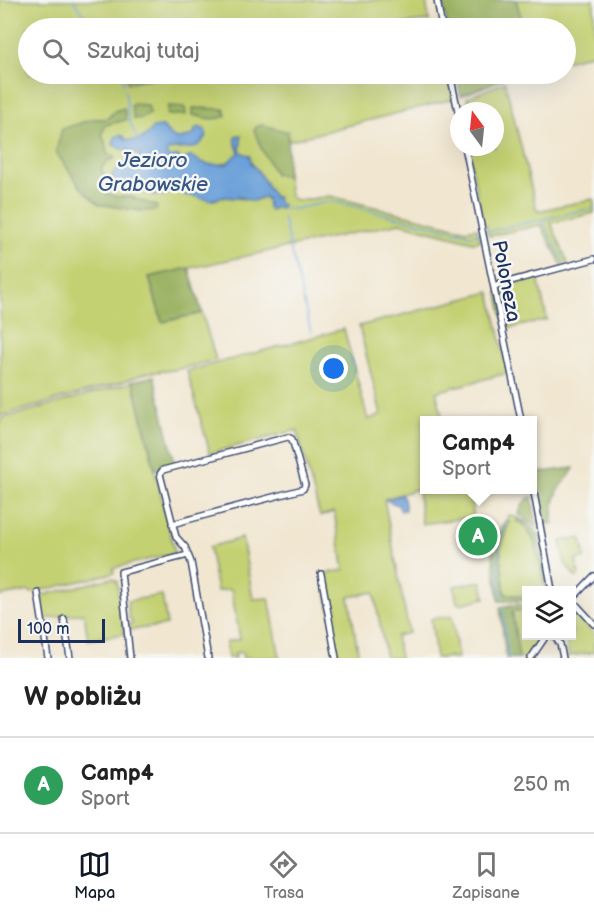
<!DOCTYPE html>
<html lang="pl">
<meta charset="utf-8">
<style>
body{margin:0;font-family:"Balsamiq Sans",sans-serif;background:#f6f6f6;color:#222}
.controls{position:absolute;right:18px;bottom:18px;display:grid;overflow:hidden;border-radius:0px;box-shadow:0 6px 24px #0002}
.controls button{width:54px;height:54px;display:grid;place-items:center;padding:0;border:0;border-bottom:2px solid #e0e0e0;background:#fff;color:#222;font:30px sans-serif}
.compass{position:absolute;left:450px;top:102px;width:54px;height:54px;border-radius:50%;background:#fff;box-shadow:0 6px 24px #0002;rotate:345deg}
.scale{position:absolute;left:18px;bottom:15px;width:87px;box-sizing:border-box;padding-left:6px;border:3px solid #1b2f5e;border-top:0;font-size:16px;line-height:21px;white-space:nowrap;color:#1b2f5e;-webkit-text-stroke:4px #f6f6f2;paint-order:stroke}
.you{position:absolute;left:334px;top:369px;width:21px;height:21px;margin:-15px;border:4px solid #fff;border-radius:50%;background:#1a73e8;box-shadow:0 0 0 9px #1a73e833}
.badge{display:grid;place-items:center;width:39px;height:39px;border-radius:50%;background:#111827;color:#fff;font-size:20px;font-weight:700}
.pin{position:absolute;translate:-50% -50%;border:3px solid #fff;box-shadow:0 2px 6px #0006}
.popup{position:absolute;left:420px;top:416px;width:117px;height:78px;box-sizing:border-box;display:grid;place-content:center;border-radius:0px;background:#fff;filter:drop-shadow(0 2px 4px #0005);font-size:20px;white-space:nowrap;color:#767676}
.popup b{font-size:22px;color:#222}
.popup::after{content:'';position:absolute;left:50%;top:100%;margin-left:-12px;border:12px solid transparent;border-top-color:#fff}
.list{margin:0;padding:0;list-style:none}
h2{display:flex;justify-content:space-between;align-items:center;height:78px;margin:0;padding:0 24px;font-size:26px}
h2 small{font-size:20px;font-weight:400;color:#767676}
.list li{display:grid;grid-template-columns:39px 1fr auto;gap:18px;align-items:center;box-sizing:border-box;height:96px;padding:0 24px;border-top:2px solid #e0e0e0}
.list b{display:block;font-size:22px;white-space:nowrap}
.list p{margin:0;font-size:20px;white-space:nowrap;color:#767676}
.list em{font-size:20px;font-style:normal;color:#767676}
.icon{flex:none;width:33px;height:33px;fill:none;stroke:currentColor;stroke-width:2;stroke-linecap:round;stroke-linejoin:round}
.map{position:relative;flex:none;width:594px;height:658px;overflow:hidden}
.search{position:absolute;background:#fff;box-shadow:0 6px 24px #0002;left:18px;right:18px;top:18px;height:66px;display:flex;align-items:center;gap:15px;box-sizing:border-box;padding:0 21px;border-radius:33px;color:#767676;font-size:22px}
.sheet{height:174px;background:#fff}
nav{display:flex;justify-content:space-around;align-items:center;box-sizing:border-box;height:84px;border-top:2px solid #e0e0e0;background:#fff;font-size:16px;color:#767676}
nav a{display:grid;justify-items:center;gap:3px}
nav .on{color:#111827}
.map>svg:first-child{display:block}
.green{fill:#c4d172;stroke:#708068;stroke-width:1.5;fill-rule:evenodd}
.forest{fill:#9bb364;stroke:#5b7161;stroke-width:1.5}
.water{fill:#6da1d9;stroke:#44689c;stroke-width:1.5}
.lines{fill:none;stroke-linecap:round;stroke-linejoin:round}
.stream{stroke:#6da1d9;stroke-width:1.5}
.minor-casing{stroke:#3b4a6f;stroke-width:8}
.minor{stroke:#fff;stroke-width:5}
.labels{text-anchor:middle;stroke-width:5;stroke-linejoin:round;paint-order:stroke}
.street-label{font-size:20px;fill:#1b2f5e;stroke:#f6f6f2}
.water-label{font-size:21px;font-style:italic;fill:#385789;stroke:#f6f6f2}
</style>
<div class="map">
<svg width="594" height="658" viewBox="0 0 594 658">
<rect width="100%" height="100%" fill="#f6f6f2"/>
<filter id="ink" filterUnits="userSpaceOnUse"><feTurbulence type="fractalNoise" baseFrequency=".0167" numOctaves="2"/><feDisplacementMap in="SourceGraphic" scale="12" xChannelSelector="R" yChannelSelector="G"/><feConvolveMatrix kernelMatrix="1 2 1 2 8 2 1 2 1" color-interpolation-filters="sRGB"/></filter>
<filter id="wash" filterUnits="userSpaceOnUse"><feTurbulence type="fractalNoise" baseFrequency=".008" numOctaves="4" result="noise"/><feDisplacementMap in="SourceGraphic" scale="24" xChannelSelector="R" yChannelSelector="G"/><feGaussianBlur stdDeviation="1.35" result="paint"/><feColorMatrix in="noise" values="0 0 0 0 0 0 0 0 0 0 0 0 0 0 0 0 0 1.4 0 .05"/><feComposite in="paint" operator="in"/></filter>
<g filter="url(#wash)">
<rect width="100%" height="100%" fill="#f1e6d0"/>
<path class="green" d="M 0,0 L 426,0 L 429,21 L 362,28 L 28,28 L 28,74 L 126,74 L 128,83 C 156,74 186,80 214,74 L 448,74 L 453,99 L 288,141 L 288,131 L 265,155 L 275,173 L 287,176 L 290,196 L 297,201 L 330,196 L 466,230 L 477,228 L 480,241 L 473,242 L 400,223 L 149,277 L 162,322 L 202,313 L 216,360 L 174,370 L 146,373 L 122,382 L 0,416 ZM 115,111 L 105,125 L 102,134 L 105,143 L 108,161 L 101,168 L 102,172 L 105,175 L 103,192 L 117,197 L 130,197 L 156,206 L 142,211 L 99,204 L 65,166 L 93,119 L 107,119 ZM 163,127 C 172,140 178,143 194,134 L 193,148 L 171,149 L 167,150 L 167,155 L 172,158 L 182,161 L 191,156 C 207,168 225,169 239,153 L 236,145 L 241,136 C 242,142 239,147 241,153 L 248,155 C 251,166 270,191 278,202 L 282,205 L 281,209 L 268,201 L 267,199 L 264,197 C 249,205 230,192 214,200 L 195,196 L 184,195 L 183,190 L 179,184 L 174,185 L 166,194 L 155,195 L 137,189 L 124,164 L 136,160 L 140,155 C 132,150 122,151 113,145 L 123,136 L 127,140 C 141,142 145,137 153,128 Z
M 516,0 L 594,0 L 594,53 L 566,61 L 566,28 L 524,28 Z
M 505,82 L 537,211 L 594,199 L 594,213 L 551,223 L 568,263 L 562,265 L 541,225 L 489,236 L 486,224 L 483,224 L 468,147 L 495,147 L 495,111 L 461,111 L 460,108 L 468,104 L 467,98 Z
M 538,278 L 547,320 L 505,329 L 503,319 L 508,322 L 520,316 C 519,304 514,295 507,285 Z
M 490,292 L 508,373 L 436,392 L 443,420 L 424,420 L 424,490 L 471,490 L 474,525 L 466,526 L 464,518 L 422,524 L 418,489 L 384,499 L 409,633 L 396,636 L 400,658 L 386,658 L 374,592 L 349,597 L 359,658 L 339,658 L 323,574 L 344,570 L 334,512 L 320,516 L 297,430 L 210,453 L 187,371 L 344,329 L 368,420 L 381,414 L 359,326 Z
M 133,381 L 175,553 L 113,568 L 114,573 L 31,593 L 30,591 L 0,596 L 0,419 L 129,383 Z
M 509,515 L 518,518 L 517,522 L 522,523 L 534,540 L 545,586 L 545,590 L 526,590 L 526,597 L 505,594 L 500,548 L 509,522 L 506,520 Z
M 242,538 L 253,599 L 269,598 L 280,658 L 243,658 L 242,652 L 235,653 L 235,658 L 228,658 L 226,642 L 240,639 L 231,589 L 217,591 L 209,547 Z
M 581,538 L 585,558 L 576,560 L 579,575 L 576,578 L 565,563 L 561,541 Z
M 112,578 L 117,581 L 124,634 L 88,640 L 84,613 L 45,619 L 41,597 L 44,595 Z
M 475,582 L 482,582 L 485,598 L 460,604 L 457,603 L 454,586 Z
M 162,595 L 167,625 L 130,630 L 130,624 L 132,623 L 132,620 L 129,619 L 127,601 Z
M 512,610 L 526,611 L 526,636 L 540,636 L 526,658 L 519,658 Z
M 572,610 L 575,611 L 594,634 L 594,652 L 569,656 L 565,636 L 572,636 Z
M 452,616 L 458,658 L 451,658 L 451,656 L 445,658 L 436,658 L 431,619 Z"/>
<path class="forest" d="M 442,0 L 516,0 L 524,28 L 448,28 Z
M 126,74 L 214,74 C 186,80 155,74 128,83 Z
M 456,74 L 521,74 L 502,79 L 461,96 Z
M 133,104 L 148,105 L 150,114 L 142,118 L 134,119 L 131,105 Z
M 168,106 L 185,107 L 186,115 L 167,115 Z
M 124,108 L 126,120 L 105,125 L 102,134 L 105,143 L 107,154 L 113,155 L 115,158 L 108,161 L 101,168 L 102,172 L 105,175 L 103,192 L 117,197 L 130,197 L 157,206 L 156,210 L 142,211 L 99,204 L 81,188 L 56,152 L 62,129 L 93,119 L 107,119 L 115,111 Z
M 193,108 L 224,109 L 226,116 C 215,121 204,118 193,115 Z
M 263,125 L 288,132 L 287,176 L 275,174 L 261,148 L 254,130 L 258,126 Z
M 189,268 L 202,313 L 162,322 L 149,277 Z
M 507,285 C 514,295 519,304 520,316 L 515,320 L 508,322 L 503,319 L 498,293 L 500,288 Z
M 154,376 L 175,463 L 155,469 L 133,381 Z
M 574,468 C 571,475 566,479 562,485 C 553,497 553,509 553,523 L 543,525 L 534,473 Z
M 532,497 L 537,527 L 519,514 C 521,506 524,499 532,497 Z
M 518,518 L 527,522 L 539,535 L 548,590 L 545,590 L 545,586 L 534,540 L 523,523 L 517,522 Z
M 506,520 L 509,522 L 500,548 L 505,594 L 526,597 L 526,601 L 499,601 L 492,549 L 494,542 Z
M 511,605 L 526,605 L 526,611 L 512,611 L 519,658 L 506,658 L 500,607 Z"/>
<path class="water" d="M 163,127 C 172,141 179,142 194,134 L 195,129 L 199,127 L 205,130 L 207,136 C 193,156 185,144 167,151 L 167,155 L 172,158 L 178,156 L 182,161 L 191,156 C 206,166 209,165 227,164 L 233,157 L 237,155 L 239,153 C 238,147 234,142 235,136 L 239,135 L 241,136 C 242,142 239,147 241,152 L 250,156 L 251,163 L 258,171 L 274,197 L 277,197 L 278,202 L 282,205 L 281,209 L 276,207 L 271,210 L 268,208 L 267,199 L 264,197 L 253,201 L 240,197 C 234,199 231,197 225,197 C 219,197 216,200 210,200 C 201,199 194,195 184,195 L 183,190 L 179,184 L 174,185 L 166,195 L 155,195 L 118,184 L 113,179 L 112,174 L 124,164 L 136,160 L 140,155 C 132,150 122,151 113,145 L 115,137 L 120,135 L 123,136 L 127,140 C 140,142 145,138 153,128 Z
M 401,495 L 403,496 L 405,504 L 405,510 L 401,511 L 398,505 L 386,500 Z"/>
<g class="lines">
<path class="stream" d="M 73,0 L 93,27
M 122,74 L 124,84
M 125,90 L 129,120 L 138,141
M 282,208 L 295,209 L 331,201 L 471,235 L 594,208
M 283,218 L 311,332
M 542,220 L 564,262
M 501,597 L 498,554 L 500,537 L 507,520
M 503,608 L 508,658"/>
</g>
</g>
<g filter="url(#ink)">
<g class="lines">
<g class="minor-casing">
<path id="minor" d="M 437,0 L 442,28
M 450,74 L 459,116
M 465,147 L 521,420
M 494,288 L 500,284 L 594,259
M 532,482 L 552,590
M 172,524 L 303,489 L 305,485 L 292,439 L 288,437 L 163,470 L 160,474 L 176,537 L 185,547 L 191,562 L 208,658
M 321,574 L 336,658
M 38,593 L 48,658
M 572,599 L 594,576
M 572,600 L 594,624
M 64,619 L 70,658
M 554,636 L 560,644 L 563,658
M 130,658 L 121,572 L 188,555
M 531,658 L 546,636"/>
</g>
<use href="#minor" class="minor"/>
</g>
</g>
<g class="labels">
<g class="street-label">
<text transform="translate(507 281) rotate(79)" y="7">Poloneza</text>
</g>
<g class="water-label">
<text x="153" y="167">Jezioro<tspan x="153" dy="24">Grabowskie</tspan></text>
</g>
</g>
</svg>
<div class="controls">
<button><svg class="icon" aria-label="layers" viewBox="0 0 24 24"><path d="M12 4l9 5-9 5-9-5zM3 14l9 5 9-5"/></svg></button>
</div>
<svg class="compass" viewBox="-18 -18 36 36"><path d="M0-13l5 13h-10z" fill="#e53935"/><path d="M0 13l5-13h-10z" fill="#767676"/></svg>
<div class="scale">100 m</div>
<div class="you"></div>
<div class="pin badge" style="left:478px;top:536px;background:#2e9e5b">A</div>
<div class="popup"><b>Camp4</b>Sport</div>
<div class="search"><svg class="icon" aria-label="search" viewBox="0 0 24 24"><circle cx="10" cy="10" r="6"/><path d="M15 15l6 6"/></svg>Szukaj tutaj</div>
</div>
<section class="sheet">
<h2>W pobliżu<small></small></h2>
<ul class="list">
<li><span class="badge" style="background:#2e9e5b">A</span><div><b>Camp4</b><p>Sport</p></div><em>250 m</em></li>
</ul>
</section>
<nav>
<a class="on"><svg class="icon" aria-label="map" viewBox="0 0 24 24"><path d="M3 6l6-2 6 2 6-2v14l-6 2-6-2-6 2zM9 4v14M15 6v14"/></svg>Mapa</a>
<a><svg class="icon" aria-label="directions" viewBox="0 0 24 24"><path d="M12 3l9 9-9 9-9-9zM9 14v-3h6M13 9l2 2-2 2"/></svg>Trasa</a>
<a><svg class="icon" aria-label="saved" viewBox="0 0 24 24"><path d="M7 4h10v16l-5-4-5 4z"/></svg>Zapisane</a>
</nav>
